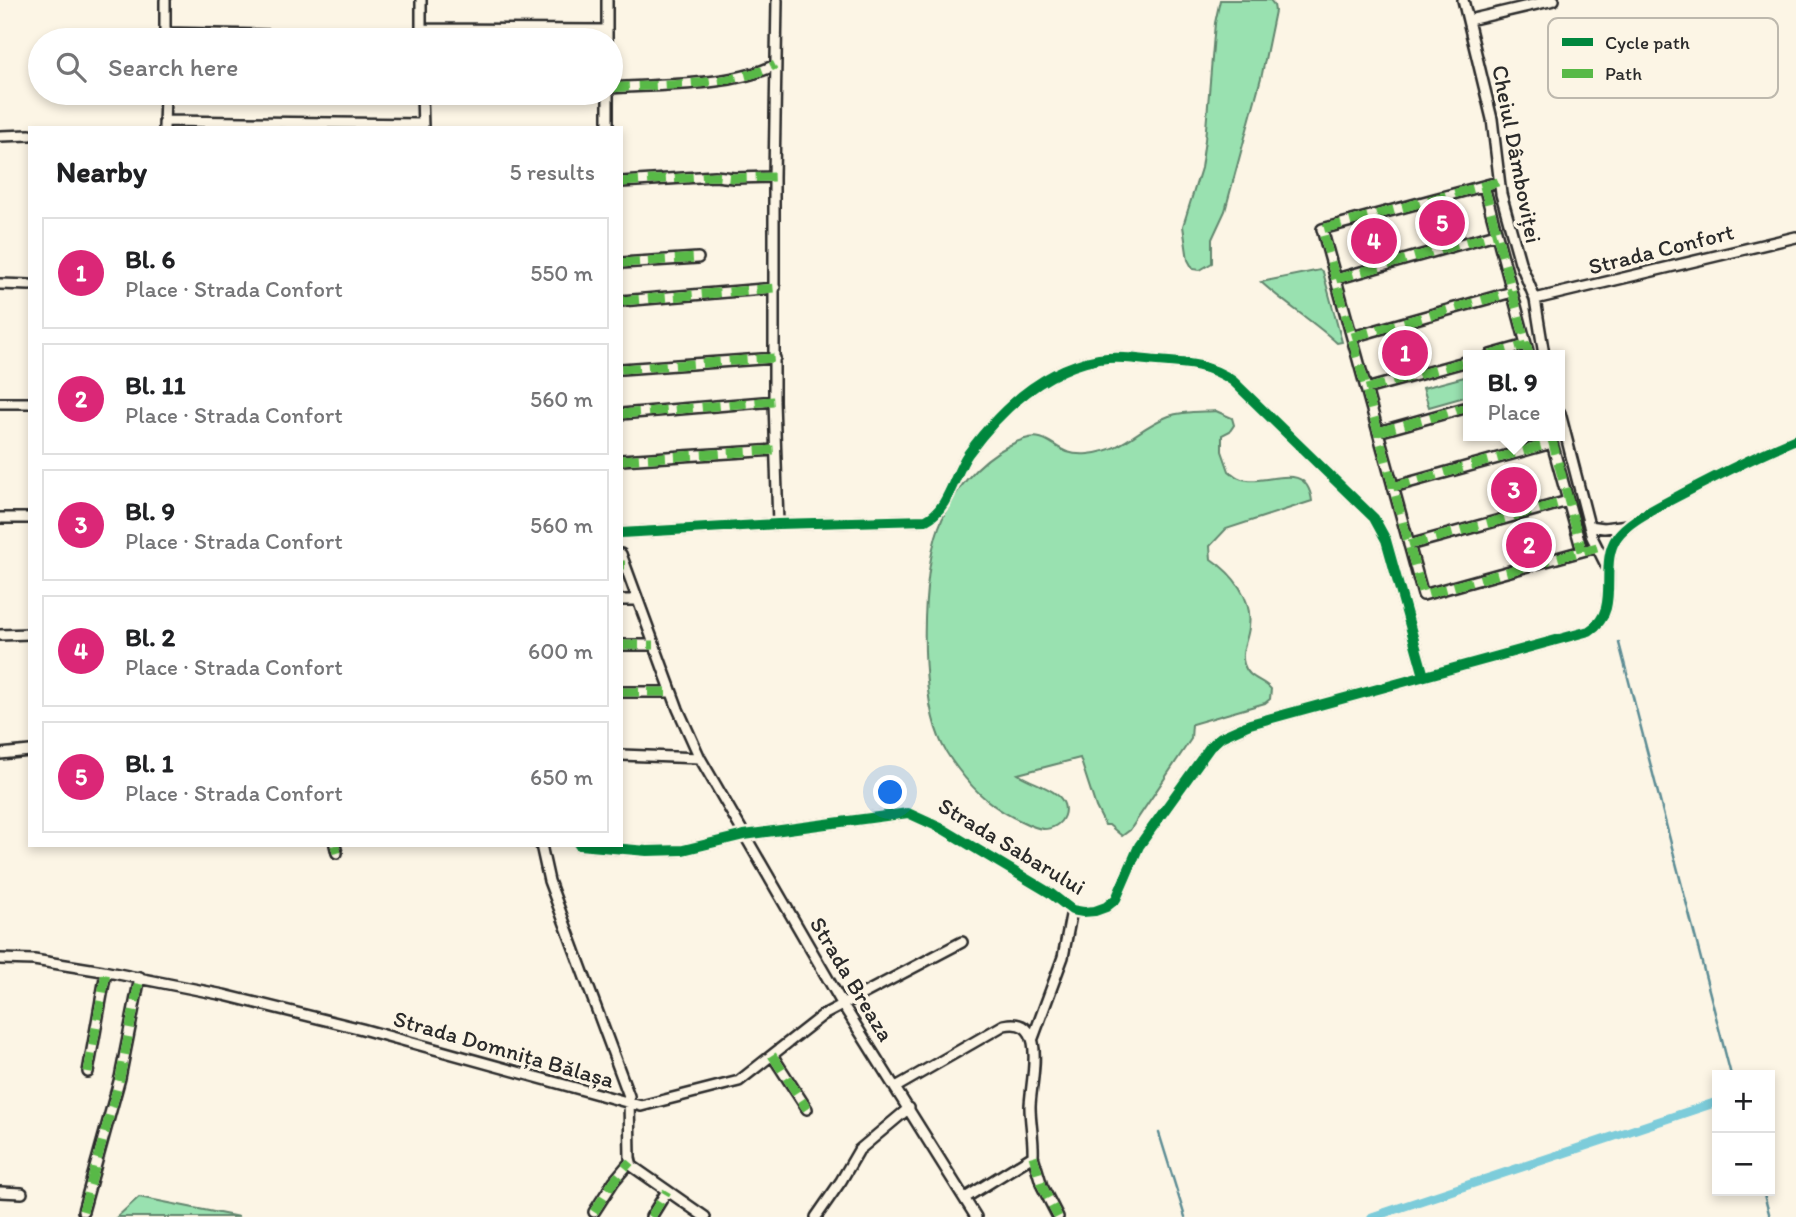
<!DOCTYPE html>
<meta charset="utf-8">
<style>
body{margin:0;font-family:Itim,sans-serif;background:#f6f6f6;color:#202124}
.controls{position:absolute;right:21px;bottom:21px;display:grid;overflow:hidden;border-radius:0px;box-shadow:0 4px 10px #0003}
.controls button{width:63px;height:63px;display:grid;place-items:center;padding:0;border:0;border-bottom:2px solid #e0e0e0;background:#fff;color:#202124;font:35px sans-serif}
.you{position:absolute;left:891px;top:793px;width:24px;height:24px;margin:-18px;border:5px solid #fff;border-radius:50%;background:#1a73e8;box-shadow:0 0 0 10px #1a73e833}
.badge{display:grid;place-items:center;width:46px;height:46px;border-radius:50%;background:#db2777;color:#fff;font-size:23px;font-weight:700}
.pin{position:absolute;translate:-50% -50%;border:4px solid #fff;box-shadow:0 2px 7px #0006}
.popup{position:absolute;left:1463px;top:350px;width:102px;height:91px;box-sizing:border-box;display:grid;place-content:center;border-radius:0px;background:#fff;filter:drop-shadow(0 2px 5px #0005);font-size:23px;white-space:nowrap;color:#757577}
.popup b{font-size:26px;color:#202124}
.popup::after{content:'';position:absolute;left:50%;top:100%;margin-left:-14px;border:14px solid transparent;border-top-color:#fff}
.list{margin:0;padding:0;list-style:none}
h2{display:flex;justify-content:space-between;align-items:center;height:91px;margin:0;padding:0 28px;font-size:30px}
h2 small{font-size:23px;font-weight:400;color:#757577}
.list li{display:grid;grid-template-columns:46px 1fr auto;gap:21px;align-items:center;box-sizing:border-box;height:112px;margin:0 14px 14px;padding:0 14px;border:2px solid #e0e0e0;border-radius:0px}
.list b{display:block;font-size:26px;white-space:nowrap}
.list p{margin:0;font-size:23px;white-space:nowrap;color:#757577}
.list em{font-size:23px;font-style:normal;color:#757577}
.icon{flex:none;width:38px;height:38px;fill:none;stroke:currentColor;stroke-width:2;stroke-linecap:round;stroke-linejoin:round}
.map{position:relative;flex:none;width:1796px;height:1217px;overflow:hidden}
.search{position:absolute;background:#fff;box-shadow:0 4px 10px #0003;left:28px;top:28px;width:595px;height:77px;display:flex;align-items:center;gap:18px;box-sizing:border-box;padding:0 24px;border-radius:38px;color:#757577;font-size:26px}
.panel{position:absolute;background:#fff;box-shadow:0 4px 10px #0003;left:28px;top:126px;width:595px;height:721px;border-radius:0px}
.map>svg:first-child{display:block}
.green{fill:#99e1b0;stroke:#62866e;stroke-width:2}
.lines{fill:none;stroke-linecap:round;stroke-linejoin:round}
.stream{stroke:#5c8c94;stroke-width:2.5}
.canal{stroke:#7dccda;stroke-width:9}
.minor-casing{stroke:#2b2b2b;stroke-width:14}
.minor{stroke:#fcf5e5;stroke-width:9}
.quiet{stroke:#58b947;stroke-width:9;stroke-dasharray:18 9;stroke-linecap:butt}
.cycleway-casing{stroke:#fcf5e5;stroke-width:15}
.cycleway{stroke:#00873e;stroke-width:10}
.labels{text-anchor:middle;stroke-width:7;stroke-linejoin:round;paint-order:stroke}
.street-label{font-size:23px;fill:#2b2b2b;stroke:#fcf5e5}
.key{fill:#fcf5e5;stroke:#bdb8ad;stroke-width:2}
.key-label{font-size:19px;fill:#2b2b2b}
</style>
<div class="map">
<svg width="1796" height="1217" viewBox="0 0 1796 1217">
<rect width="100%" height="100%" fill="#fcf5e5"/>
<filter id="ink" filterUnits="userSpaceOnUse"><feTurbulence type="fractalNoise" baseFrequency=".0143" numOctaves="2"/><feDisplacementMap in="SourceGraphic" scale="14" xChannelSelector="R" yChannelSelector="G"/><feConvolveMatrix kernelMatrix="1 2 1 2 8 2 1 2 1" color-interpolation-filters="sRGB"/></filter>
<g filter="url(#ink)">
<path class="green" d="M 1220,0 L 1270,0 L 1274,5 L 1275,11 L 1262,74 L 1225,211 L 1212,239 L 1212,263 L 1200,270 L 1193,269 L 1188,260 L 1183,226 L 1201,168 L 1205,140 L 1215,23 Z
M 1320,270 L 1323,272 L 1342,342 L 1337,343 C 1312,320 1286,305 1261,282 Z
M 1468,376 L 1468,396 L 1429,407 L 1423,388 Z
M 1216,411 L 1232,418 L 1234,425 L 1230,431 L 1222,435 L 1222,451 L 1229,471 C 1235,476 1240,480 1248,480 C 1271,483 1307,461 1312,501 L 1226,529 L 1210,546 L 1211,559 C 1233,574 1253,598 1249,627 C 1248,640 1240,651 1244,664 C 1248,679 1263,679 1271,689 L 1270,699 L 1265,703 L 1192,724 L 1191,739 L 1130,830 L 1122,836 L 1109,825 L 1105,825 L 1096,807 L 1080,758 L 1018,774 C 1030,782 1044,785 1056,794 C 1073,806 1064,829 1043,829 C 1036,828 1029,825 1023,822 C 995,810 976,793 958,769 C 951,760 943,748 939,737 C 919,689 921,576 939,527 C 951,493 978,461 1010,445 C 1055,422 1047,458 1088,454 C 1126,450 1137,428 1169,416 C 1183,411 1201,412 1216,411 Z
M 139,1197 L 239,1217 L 117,1217 Z"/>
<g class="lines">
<path class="stream" d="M 1619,643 L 1731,1075
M 1159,1133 L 1185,1217
M 1763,1191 L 1770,1217"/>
<path class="canal" d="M 1372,1217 L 1717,1102"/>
<g class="minor-casing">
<path id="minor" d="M 165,0 L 165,40
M 421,0 L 421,35
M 607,0 L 607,40
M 777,0 L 774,177 L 774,401 L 778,524
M 1463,0 L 1492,119 L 1501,194 L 1520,262 L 1535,299 L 1544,355
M 1469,20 L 1554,0
M 421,29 L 607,30
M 165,33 L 421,38
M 611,88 C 659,84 733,87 775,65
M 422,93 L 423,128
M 164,121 L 423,124
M 164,128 L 165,93
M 608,128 L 608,93
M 0,136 L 30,135
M 621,182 L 715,176 L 734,178 L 774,177
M 1498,182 L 1322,229 L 1423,595 L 1597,547
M 1484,186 L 1529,355
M 621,263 L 698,258
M 1336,279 L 1496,234
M 0,284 L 30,285
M 1535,299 L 1796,237
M 621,301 L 775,288
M 1352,337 L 1512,292
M 1490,355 L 1526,345
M 621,369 L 775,358
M 1366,389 L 1468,361
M 0,403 L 30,403
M 1560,413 L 1592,537 L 1607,567
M 621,414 L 774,401
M 1378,432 L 1468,407
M 1550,436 L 1582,551
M 621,460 L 775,450
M 1393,487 L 1552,443
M 0,518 L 30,518
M 1589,526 L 1604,528 L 1628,525
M 621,533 L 778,524 L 926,520 C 949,509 954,474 968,454 C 1000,410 1044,369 1099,359 C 1118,356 1138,359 1157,361 C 1186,363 1209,364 1233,381 L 1374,518 L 1386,540 L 1424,676
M 1409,545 L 1568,501
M 621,554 L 678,709 L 700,758 L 843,1005 L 976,1217
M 621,600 L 637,600
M 0,635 L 30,634
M 621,645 L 654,645
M 621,692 L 671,692
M 0,754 L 30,751
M 621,755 L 700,758
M 335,845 L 337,853
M 541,845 L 549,881 L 629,1096 L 630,1158 L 632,1166 L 705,1217
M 579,845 L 647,851 L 683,850 L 744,835 L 908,813 L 943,829 L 1050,893 L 1072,910 L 1083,912 L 1095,911 L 1106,907 L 1116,899 L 1139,846 L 1210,747 L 1221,737 L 1250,724 L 1589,631 C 1623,610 1597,565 1617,537 C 1628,522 1649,512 1665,503 C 1708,480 1751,458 1796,439
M 0,959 L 34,960 L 103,971 L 224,995 L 362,1029 L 641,1106 L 739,1081 L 823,1015 L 962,942
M 1033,1038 L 1063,957 L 1072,910
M 772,1055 L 807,1109
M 88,1072 L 106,972
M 896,1087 L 1004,1025 C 1050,1015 1030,1083 1030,1107 C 1030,1123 1034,1140 1033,1156 L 965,1198
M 1033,1156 L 1042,1186 L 1058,1217
M 0,1192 L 22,1193
M 83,1211 L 120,1078 L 140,977
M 594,1212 L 614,1181 L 630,1162
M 651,1217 L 667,1191
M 816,1217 L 841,1181 L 859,1150 L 909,1108"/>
</g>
<use href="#minor" class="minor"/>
<path class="quiet" d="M 611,88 C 659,84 733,87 775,65
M 621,182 L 715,176 L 734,178 L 774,177
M 1498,182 L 1322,229 L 1423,595 L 1597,547
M 1484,186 L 1529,355
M 621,263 L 698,258
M 1336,279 L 1496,234
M 621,301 L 775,288
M 1352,337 L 1512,292
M 1490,355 L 1526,345
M 621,369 L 775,358
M 1366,389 L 1468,361
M 621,414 L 774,401
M 1378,432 L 1468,407
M 1551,436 L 1582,551
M 621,460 L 775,450
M 1393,487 L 1552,443
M 1409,545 L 1568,501
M 621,565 L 625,565
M 621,645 L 654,645
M 621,692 L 671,692
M 335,845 L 337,853
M 772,1055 L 807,1109
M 88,1072 L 106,972
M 1033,1156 L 1042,1186 L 1058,1217
M 83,1211 L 120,1078 L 140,977
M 594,1212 L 614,1181 L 630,1162
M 651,1217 L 667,1191"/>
<g class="cycleway-casing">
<path id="cycleway" d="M 621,533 L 778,524 L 926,520 C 949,509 954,474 968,454 C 1000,410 1044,369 1099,359 C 1118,356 1138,359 1157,361 C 1186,363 1209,364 1233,381 L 1374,518 L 1386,540 L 1424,676
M 579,845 L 647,851 L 683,850 L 744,835 L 908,813 L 943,829 L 1050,893 L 1072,910 L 1083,912 L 1095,911 L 1106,907 L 1116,899 L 1139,846 L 1210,747 L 1221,737 L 1250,724 L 1589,631 C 1623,610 1597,565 1617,537 C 1628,522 1649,512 1665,503 C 1708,480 1751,458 1796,439"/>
</g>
<use href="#cycleway" class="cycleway"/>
</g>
</g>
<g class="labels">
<g class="street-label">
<text transform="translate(1517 154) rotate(79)" y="8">Cheiul Dâmboviței</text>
<text transform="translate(1661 249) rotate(-14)" y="8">Strada Confort</text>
<text transform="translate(1012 846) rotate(31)" y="8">Strada Sabarului</text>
<text transform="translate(852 979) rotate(59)" y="8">Strada Breaza</text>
<text transform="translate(504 1049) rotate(16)" y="8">Strada Domnița Bălașa</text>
</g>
</g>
<rect x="1548" y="18" width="230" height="80" rx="10" class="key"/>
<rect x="1562" y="38" width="31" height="8" fill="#00873e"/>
<rect x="1562" y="69" width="31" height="9" fill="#58b947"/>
<g class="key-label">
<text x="1605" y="49">Cycle path</text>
<text x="1605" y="80">Path</text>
</g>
</svg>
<div class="controls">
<button>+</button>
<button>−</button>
</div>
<div class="you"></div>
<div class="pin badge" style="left:1405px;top:353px">1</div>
<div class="pin badge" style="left:1529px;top:545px">2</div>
<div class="pin badge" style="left:1514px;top:490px">3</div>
<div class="popup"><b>Bl. 9</b>Place</div>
<div class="pin badge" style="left:1374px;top:241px">4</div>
<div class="pin badge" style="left:1442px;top:223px">5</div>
<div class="search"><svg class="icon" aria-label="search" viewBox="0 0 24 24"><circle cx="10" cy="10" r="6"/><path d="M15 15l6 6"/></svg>Search here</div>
<section class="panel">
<h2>Nearby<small>5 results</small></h2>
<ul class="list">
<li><span class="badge">1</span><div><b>Bl. 6</b><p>Place · Strada Confort</p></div><em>550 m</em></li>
<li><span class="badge">2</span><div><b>Bl. 11</b><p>Place · Strada Confort</p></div><em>560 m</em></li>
<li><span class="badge">3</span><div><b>Bl. 9</b><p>Place · Strada Confort</p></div><em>560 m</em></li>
<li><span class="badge">4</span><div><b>Bl. 2</b><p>Place · Strada Confort</p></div><em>600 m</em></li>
<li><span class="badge">5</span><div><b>Bl. 1</b><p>Place · Strada Confort</p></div><em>650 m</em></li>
</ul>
</section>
</div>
